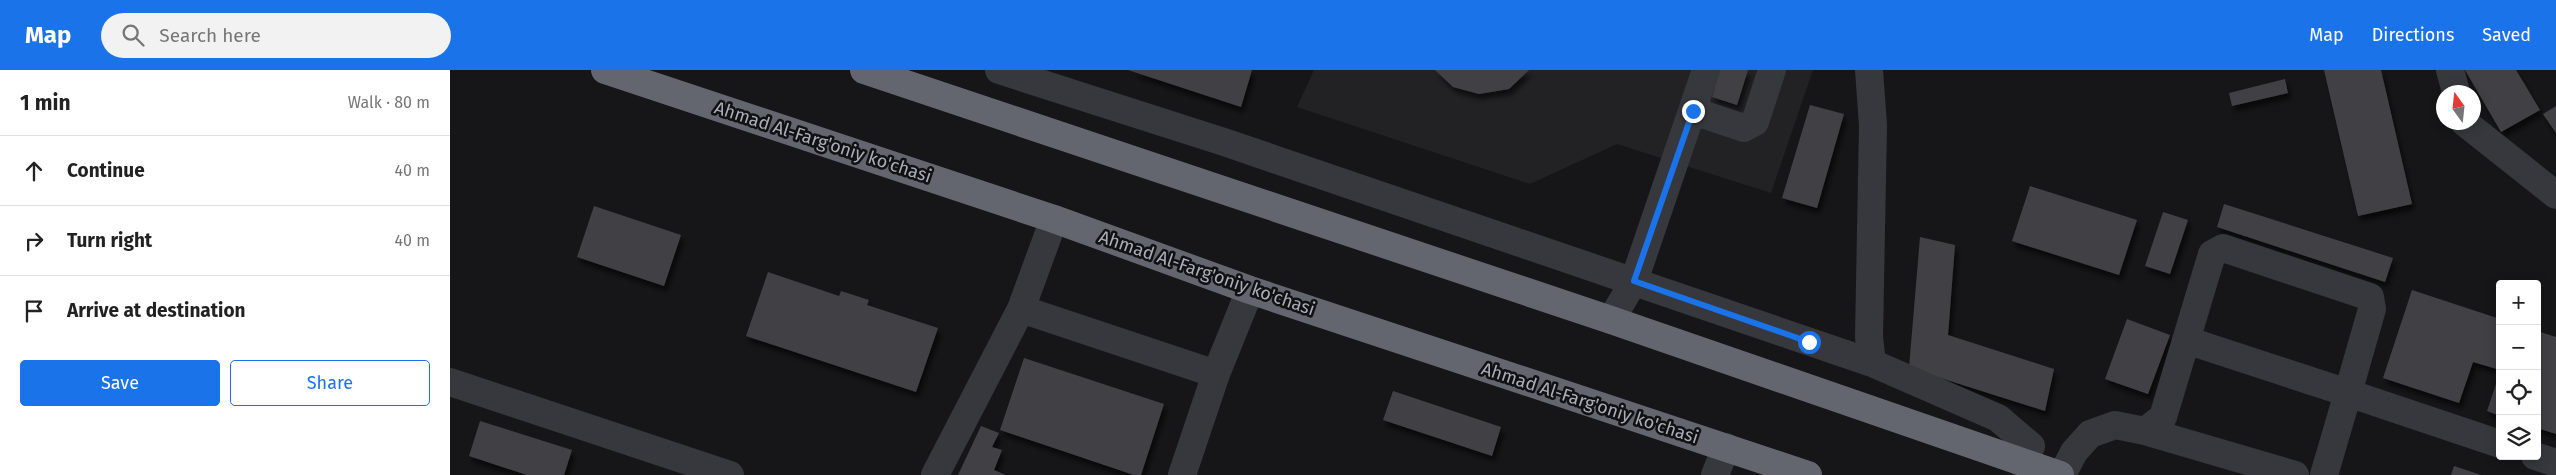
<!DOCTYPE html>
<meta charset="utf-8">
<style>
body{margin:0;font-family:"Fira Sans",sans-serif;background:#f2f2f2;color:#222}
.controls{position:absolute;right:15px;bottom:15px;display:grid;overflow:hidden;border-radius:5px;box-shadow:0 2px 12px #0003}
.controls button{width:45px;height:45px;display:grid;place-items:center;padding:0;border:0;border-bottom:1px solid #e0e0e0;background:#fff;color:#222;font:25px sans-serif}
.compass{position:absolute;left:1986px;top:15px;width:45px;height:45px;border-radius:50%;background:#fff;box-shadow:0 2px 12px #0003;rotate:345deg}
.stop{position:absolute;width:15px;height:15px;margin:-11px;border:4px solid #1a73e8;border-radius:50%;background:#fff}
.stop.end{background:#1a73e8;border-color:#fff;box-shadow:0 1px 5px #0008}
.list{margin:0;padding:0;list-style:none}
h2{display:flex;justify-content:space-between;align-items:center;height:65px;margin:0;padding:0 20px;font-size:21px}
h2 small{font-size:16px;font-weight:400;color:#767676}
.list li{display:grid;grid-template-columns:32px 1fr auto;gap:15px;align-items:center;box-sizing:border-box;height:70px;padding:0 20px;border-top:1px solid #e0e0e0}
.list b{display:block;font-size:19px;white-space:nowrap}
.list em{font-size:16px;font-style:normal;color:#767676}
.actions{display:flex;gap:10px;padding:15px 20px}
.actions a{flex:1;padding:11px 0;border:1px solid #1a73e8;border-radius:5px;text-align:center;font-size:18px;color:#1a73e8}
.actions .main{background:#1a73e8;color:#fff}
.icon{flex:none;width:28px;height:28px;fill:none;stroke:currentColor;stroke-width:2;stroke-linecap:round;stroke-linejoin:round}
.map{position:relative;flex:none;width:2106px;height:405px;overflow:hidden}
header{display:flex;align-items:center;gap:30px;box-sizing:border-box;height:70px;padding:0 25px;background:#1a73e8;color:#fff}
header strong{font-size:24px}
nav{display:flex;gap:28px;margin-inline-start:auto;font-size:18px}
.search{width:350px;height:45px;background:#f2f2f2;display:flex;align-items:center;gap:12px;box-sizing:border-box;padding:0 18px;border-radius:28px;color:#767676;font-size:19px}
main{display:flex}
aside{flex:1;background:#fff}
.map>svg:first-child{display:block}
.built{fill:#222225}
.building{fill:#404145;filter:url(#shadow)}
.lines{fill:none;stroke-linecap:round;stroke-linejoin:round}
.minor{stroke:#37383d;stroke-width:28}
.highway{stroke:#63666e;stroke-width:28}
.route{stroke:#1a73e8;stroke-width:6}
.labels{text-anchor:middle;stroke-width:5;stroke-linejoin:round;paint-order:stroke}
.street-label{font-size:18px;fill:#a8adb8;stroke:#111113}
</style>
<header>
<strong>Map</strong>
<div class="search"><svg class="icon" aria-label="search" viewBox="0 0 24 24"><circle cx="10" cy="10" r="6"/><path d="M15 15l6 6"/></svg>Search here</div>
<nav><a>Map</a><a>Directions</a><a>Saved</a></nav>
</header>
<main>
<aside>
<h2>1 min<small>Walk · 80 m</small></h2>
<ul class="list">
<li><svg class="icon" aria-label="ahead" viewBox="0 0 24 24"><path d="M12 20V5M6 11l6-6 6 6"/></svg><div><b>Continue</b></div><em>40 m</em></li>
<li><svg class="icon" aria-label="right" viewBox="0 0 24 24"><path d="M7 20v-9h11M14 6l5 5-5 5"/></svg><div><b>Turn right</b></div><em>40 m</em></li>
<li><svg class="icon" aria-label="arrive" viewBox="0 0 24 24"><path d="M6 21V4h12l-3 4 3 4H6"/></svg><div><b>Arrive at destination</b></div></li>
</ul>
<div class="actions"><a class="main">Save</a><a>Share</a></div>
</aside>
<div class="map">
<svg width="2106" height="405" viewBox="0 0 2106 405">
<defs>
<filter id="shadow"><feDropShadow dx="3" dy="5.5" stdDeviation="2.5" flood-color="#0009"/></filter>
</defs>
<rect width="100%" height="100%" fill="#161618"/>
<path class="built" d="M 864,0 L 1363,0 L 1321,123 L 1167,74 L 1080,114 L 847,37 Z"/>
<path class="building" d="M 678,0 L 802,0 L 791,37 Z
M 985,0 L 1079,0 L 1059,19 L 1029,24 L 1003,17 Z
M 1270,0 L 1298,0 L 1287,35 L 1262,27 Z
M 1874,0 L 1931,0 L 1962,134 L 1908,146 Z
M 2015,0 L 2066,0 L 2090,40 L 2051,62 Z
M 1835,9 L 1838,23 L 1782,36 L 1779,23 Z
M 1360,35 L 1394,44 L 1367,138 L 1332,128 Z
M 2106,36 L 2106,63 L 2093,44 Z
M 1580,116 L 1687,150 L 1669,205 L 1562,171 Z
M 1774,134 L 1943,188 L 1935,212 L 1767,157 Z
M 144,136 L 231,165 L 214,216 L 127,187 Z
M 1713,142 L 1738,150 L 1720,204 L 1695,196 Z
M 1470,167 L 1505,175 L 1498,265 L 1604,299 L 1595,341 L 1459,298 Z
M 318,202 L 389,226 L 391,221 L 419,230 L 417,235 L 488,258 L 466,322 L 296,266 Z
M 1962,220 L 2050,249 L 2050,300 L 2023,292 L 2009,333 L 1933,308 Z
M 1677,249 L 1720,265 L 1698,324 L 1655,309 Z
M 2087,261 L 2106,267 L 2106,364 L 2087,358 Z
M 574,288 L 714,334 L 691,405 L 684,405 L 550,360 Z
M 2049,305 L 2050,305 L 2050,346 L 2037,341 Z
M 943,321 L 1051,357 L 1042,386 L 933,350 Z
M 30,351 L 122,380 L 114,405 L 77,405 L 19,386 Z
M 531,356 L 549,363 L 542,377 L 552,380 L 544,400 L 556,405 L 508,405 Z
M 2004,396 L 2031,405 L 2001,405 Z"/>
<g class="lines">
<path class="minor" d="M 549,0 L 774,72 L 1422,293
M 1419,0 L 1423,55 L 1419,267 L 1422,293 L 1548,348 L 1581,376 L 1568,391
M 2000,0 L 2006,22
M 1243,41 L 1294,58 L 1305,52 L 1322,0
M 2014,52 L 2106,125
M 571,239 L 766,304
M 1161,250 L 1184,211 L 1256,0
M 0,312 L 280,405
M 1695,361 L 1845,405
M 2085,386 L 2106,393
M 485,405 L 571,239 L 604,149
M 732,405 L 766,304 L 800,220
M 1265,405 L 1276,377
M 1612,405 L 1624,382 L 1640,364 L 1665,355 L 1695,361 L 1713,347 L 1762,184 L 1773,178 L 1920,227 L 1922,239 L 1898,323 L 1736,270
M 1874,405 L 1898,323 L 2050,374"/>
<path class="highway" d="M 155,0 L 604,149 L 800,220 L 1358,405
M 414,0 L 1161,250 L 1610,405"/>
</g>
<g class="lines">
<path class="route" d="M 1243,41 L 1184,211 L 1359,272"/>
</g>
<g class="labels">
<g class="street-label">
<text transform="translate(373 72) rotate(18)" y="6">Ahmad Al-Farg'oniy ko'chasi</text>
<text transform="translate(757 203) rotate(19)" y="6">Ahmad Al-Farg'oniy ko'chasi</text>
<text transform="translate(1140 333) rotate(18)" y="6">Ahmad Al-Farg'oniy ko'chasi</text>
</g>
</g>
</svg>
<div class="controls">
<button>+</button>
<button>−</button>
<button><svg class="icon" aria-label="locate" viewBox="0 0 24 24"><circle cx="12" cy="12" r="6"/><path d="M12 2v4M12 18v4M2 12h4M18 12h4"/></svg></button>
<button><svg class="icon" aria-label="layers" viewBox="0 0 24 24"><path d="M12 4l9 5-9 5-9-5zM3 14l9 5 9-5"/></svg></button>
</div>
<svg class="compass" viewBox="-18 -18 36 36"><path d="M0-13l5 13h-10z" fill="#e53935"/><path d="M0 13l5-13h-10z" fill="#767676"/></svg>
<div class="stop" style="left:1359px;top:272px"></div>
<div class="stop end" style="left:1243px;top:41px"></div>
</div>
</main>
